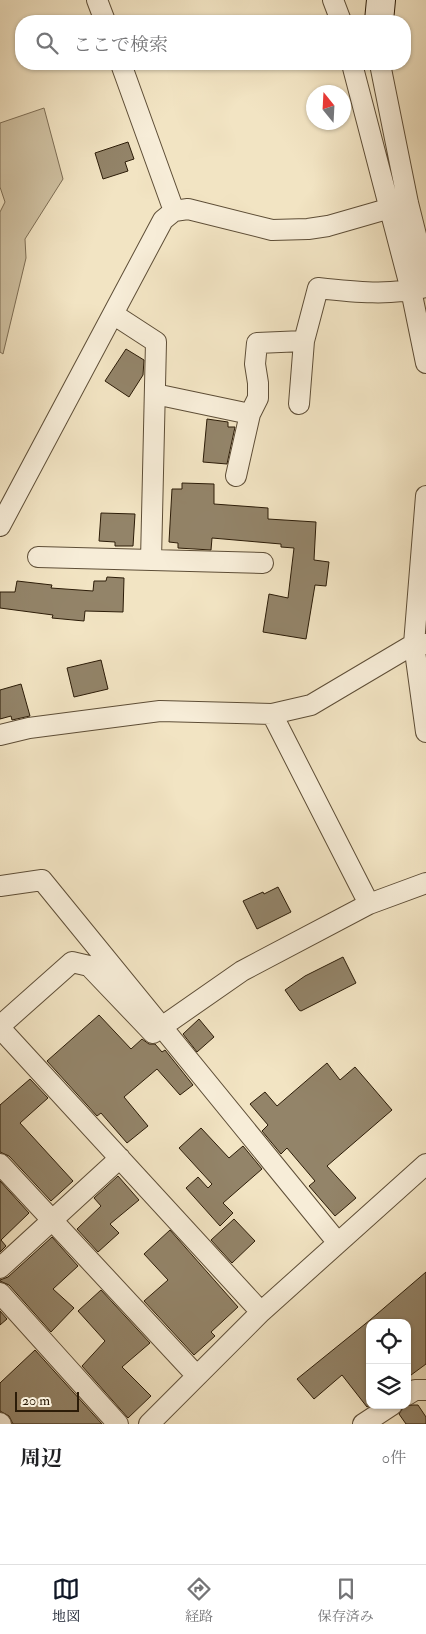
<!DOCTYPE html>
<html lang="ja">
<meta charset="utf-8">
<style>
body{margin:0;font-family:"IM FELL Double Pica","Noto Serif JP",serif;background:#f6f6f6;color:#202124}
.controls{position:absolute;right:15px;bottom:15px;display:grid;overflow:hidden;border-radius:10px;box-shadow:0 1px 4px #0004}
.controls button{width:45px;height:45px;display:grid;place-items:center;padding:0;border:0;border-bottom:1px solid #e0e0e0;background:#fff;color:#202124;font:25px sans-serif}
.compass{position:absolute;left:306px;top:85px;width:45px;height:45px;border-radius:50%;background:#fff;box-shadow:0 1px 4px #0004;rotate:342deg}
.scale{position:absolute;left:15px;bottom:12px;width:64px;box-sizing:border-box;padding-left:5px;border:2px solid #2c1c08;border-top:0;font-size:14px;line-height:18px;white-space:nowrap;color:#2c1c08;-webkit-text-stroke:4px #f7edd8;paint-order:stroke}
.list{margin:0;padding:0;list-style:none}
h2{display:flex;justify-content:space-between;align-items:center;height:65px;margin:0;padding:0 20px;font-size:21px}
h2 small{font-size:16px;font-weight:400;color:#757577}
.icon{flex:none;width:28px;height:28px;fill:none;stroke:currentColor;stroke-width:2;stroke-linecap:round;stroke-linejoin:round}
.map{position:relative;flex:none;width:426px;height:1424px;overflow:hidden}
.search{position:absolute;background:#fff;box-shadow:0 1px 4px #0004;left:15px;right:15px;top:15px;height:55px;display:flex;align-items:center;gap:12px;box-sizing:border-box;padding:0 18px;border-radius:20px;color:#757577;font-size:19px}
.sheet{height:140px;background:#fff}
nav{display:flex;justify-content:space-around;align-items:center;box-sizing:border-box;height:70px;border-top:1px solid #e0e0e0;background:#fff;font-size:14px;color:#757577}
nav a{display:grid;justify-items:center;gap:2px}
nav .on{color:#111827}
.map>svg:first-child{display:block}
.green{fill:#d0c2a3;stroke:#7e6f56}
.building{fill:#938469;stroke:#2c1c08}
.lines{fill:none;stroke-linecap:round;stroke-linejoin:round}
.street-casing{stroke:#5e4e37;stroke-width:22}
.secondary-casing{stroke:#2c1c08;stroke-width:30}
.street{stroke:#f7edd8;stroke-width:20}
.secondary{stroke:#f7edd8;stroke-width:28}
</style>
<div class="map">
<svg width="426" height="1424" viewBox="0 0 426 1424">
<rect width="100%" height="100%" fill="#f2e4c3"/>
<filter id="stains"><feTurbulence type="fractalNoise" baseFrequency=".004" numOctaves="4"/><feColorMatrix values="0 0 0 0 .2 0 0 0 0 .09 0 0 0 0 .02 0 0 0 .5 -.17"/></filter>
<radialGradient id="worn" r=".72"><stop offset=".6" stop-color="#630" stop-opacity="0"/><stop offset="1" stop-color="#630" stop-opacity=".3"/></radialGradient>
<path class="green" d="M 44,108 L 63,179 L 25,239 L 26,258 L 3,354 L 0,352 L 0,212 L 5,202 L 0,187 L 0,123 Z"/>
<path class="building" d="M 128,142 L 134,159 L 125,162 L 128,171 L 103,179 L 95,153 Z
M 126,349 L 144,360 L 143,375 L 129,397 L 105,381 Z
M 207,419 L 228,422 L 228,427 L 235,427 L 227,464 L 203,462 Z
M 182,483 L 214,484 L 214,504 L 268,508 L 268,519 L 316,522 L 314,560 L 329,562 L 326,586 L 315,585 L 306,639 L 263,632 L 269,594 L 288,598 L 294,548 L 281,547 L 281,544 L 212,538 L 211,550 L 178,548 L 178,543 L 169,542 L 172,489 L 182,489 Z
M 101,513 L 135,514 L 133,546 L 115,546 L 115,542 L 99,541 Z
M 107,577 L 124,578 L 123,612 L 85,611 L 84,621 L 52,618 L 53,615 L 0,608 L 0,592 L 15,592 L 17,581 L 52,585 L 51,588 L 93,591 L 94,581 L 106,581 Z
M 101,660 L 108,689 L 74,697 L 67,668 Z
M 21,684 L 30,716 L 12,720 L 11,716 L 0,719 L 0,690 Z
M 278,887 L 291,912 L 257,929 L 243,901 L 263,892 L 264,894 Z
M 343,957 L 356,983 L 301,1011 L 299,1010 L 285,990 L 305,976 Z
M 99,1015 L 131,1049 L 142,1039 L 149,1044 L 155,1044 L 162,1052 L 165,1050 L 193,1085 L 180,1095 L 157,1069 L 124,1097 L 148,1126 L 127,1143 L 101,1113 L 97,1116 L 47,1061 Z
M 199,1019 L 214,1037 L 197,1052 L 183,1034 Z
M 327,1063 L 340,1080 L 355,1067 L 392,1110 L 327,1166 L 356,1198 L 335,1216 L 309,1186 L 315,1181 L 287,1148 L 281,1154 L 262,1131 L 268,1125 L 250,1104 L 265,1092 L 277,1106 Z
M 30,1079 L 48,1098 L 20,1123 L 73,1181 L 51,1201 L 9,1156 L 0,1152 L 0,1105 Z
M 201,1128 L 229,1158 L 243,1146 L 262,1169 L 223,1203 L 233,1213 L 220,1226 L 186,1188 L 198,1177 L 208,1188 L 212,1184 L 179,1148 Z
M 118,1176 L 139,1200 L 110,1224 L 119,1233 L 98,1252 L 77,1229 L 101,1206 L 94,1198 Z
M 0,1181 L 29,1213 L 1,1240 L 6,1246 L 0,1252 Z
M 234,1219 L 255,1241 L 232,1263 L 211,1240 Z
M 170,1230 L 238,1307 L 211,1332 L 215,1336 L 194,1355 L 144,1301 L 168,1280 L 144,1254 Z
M 52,1237 L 78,1266 L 53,1289 L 74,1308 L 51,1332 L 9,1285 L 0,1281 L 0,1280 L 8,1277 Z
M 426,1272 L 426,1364 L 407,1378 L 407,1323 L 370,1323 L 370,1405 L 367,1407 L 342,1375 L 314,1399 L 297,1379 L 370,1320 Z
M 101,1290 L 150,1343 L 122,1367 L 151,1396 L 128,1418 L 82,1366 L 105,1341 L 78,1311 Z
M 0,1311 L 7,1319 L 0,1325 Z
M 35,1350 L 102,1424 L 13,1424 L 9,1416 L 0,1411 L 0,1383 Z
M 413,1405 L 418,1405 L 426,1417 L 426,1424 L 406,1424 L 399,1414 L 404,1406 Z"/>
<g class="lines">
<g class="street-casing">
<path id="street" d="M 97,0 L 105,21
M 333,0 L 341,21
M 121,64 L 174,211
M 352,64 L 411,290 L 426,363
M 380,64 L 408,203 L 426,275
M 113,314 L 156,342 L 151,560
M 155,394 L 250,414
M 299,404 L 304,341 L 318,288 C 354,292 391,296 426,287
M 236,476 L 250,414 L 258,398 L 258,383 L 255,364 L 257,343 L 304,341
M 426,496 L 414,644 L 426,732
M 0,526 L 163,220 L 174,211 L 188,209 L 272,230 L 308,229 L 328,226 L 408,203
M 38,557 L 263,563
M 272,714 L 369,904
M 0,735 L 29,728 L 160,711 L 272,714 L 311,705 L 414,644 L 426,644
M 0,886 L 42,880 L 338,1243
M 0,1026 L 72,962 L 89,966 L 153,1033 L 242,971 L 369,904 L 426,883
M 0,1028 L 261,1312
M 0,1164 L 197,1376
M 0,1268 L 120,1158
M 0,1293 L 118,1424
M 407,1395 L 415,1390 L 426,1390
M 0,1423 L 1,1424
M 149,1424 L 261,1312 L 426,1164
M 363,1424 L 392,1405"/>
</g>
<g class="secondary-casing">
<path id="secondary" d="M 379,21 L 381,0"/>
</g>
<use href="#street" class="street"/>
<use href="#secondary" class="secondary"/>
</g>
<rect width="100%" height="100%" filter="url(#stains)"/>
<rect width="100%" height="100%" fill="url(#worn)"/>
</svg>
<div class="controls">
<button><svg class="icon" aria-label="locate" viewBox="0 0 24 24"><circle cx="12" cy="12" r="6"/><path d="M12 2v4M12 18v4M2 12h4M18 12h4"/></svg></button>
<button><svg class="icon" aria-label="layers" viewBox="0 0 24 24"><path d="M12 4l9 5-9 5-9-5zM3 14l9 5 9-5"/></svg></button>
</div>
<svg class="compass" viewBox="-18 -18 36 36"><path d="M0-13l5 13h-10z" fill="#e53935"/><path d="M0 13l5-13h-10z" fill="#757577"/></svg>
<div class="scale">20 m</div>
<div class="search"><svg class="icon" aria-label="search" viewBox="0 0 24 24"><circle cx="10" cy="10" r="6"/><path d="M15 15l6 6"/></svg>ここで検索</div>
</div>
<section class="sheet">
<h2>周辺<small>0件</small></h2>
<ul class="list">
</ul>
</section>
<nav>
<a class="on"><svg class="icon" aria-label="map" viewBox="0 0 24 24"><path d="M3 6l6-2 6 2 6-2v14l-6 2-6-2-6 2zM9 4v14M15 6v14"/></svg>地図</a>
<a><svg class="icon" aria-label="directions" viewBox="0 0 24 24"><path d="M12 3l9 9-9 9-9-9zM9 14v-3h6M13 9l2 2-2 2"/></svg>経路</a>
<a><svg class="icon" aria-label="saved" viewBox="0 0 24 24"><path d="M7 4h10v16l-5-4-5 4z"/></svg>保存済み</a>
</nav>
